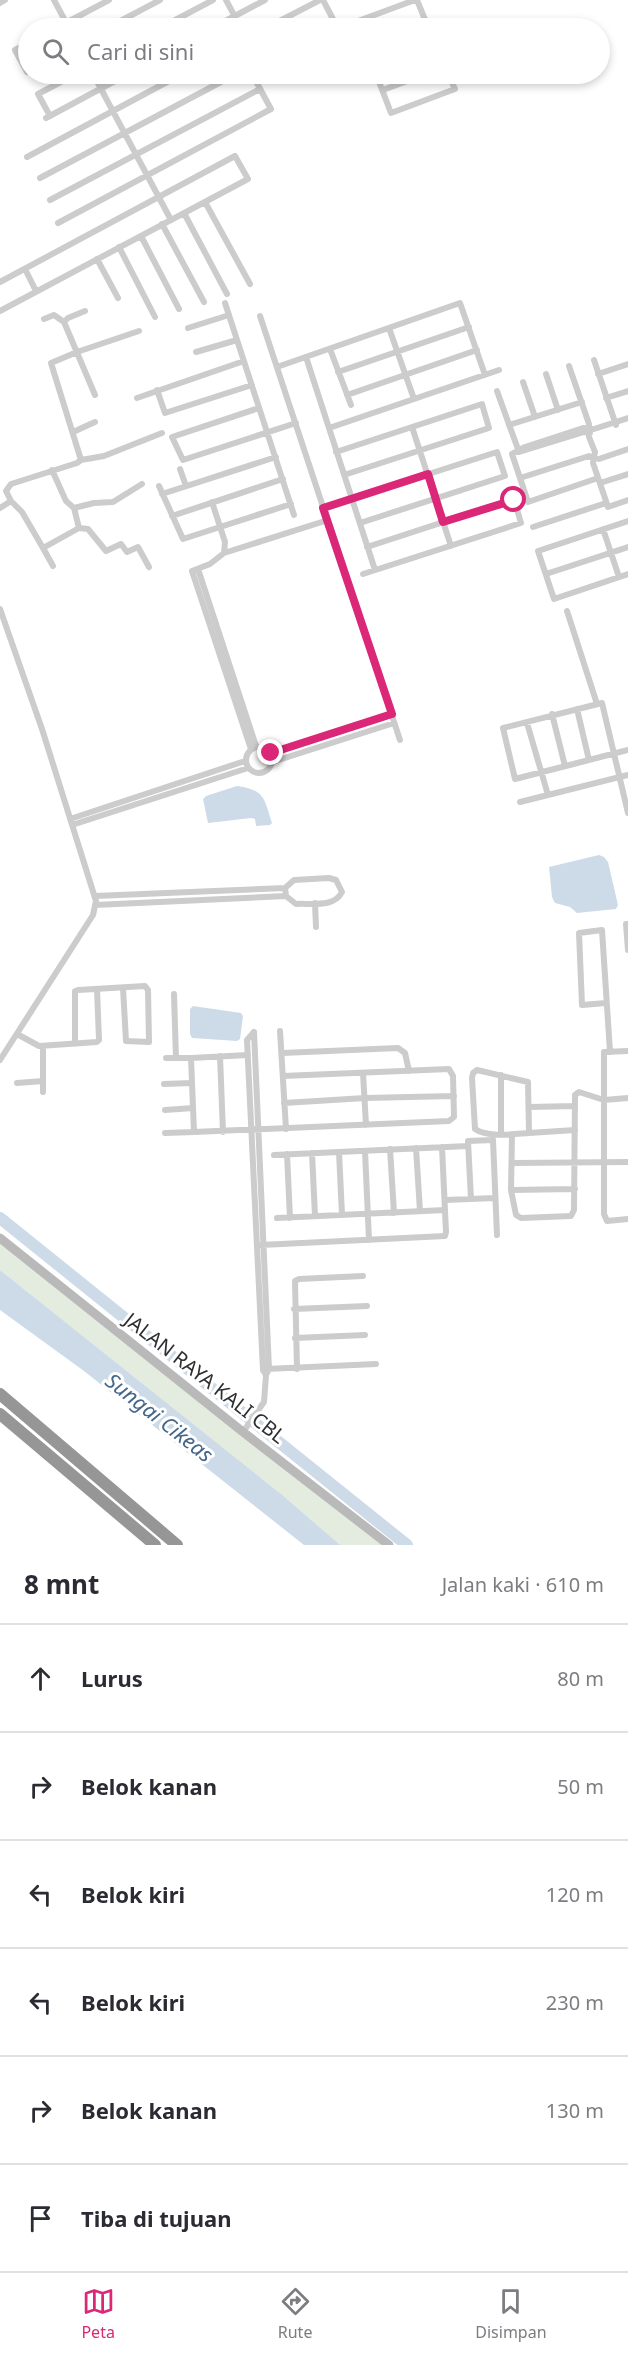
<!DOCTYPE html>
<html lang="id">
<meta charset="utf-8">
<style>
body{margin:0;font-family:"Noto Sans",sans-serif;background:#f7f7f7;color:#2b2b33}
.stop{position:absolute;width:18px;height:18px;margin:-14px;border:4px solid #db2777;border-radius:50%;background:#fff}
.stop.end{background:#db2777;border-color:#fff;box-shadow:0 2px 6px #0008}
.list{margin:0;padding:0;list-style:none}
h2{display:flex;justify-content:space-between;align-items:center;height:78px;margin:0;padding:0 24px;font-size:26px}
h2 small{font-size:20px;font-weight:400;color:#7c7c81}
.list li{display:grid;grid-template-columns:39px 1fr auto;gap:18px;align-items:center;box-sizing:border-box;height:108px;padding:0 24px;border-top:2px solid #e1e1e2}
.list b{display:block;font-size:22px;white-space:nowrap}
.list em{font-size:20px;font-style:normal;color:#7c7c81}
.icon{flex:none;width:33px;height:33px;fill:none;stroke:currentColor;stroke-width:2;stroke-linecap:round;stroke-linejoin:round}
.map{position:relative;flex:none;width:628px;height:1545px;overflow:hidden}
.search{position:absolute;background:#fff;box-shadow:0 3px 9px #0003;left:18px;right:18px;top:18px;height:66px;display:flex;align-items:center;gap:15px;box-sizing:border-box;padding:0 21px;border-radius:33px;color:#7c7c81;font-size:22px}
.sheet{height:726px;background:#fff}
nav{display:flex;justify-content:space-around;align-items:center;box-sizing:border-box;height:84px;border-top:2px solid #e1e1e2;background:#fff;font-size:16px;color:#7c7c81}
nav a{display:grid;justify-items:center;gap:3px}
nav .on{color:#db2777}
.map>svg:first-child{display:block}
.green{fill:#e4ebdf}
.water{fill:#cddbe9}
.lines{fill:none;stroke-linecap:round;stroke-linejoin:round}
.river{stroke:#cddbe9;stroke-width:12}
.minor{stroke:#ccc;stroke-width:6}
.secondary{stroke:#b9b9b9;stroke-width:9}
.motorway{stroke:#969696;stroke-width:12}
.route{stroke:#db2777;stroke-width:8}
.labels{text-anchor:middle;stroke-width:6;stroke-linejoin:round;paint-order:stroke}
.street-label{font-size:20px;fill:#2f2f2f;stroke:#fff}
.water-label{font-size:21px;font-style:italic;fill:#45678a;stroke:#fff}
</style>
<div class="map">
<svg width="628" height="1545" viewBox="0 0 628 1545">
<rect width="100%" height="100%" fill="#fff"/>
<path class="green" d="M 0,1238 L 389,1545 L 339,1545 L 236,1459 L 0,1270 Z"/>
<path class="water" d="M 237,786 C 265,790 264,798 272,823 L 270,825 L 256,826 L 255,819 L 251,818 L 208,823 L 203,799 L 206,796 Z
M 599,855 L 604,857 L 608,862 L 618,905 L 616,909 L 577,913 L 570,907 L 555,903 L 552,897 L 549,867 Z
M 193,1006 L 241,1013 L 243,1016 L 240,1039 L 237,1041 L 192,1038 L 190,1034 L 190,1009 Z
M 0,1270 L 282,1495 L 340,1545 L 304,1545 L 84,1371 L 0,1310 Z"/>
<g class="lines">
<path class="river" d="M 0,1218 L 407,1545"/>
<path class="minor" d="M 54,0 L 69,28
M 226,0 L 241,28
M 0,3 L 5,0
M 56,28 L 109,0
M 107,28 L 160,0
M 160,28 L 213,0
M 212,28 L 265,0
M 266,28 L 320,0
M 320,28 L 334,21 L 323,0
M 339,28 L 415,0
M 409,28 L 426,22 L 417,0
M 28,43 L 15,50 L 27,72 L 28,71
M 93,74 L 171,220
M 376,74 L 391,113 L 455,89 L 448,74
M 383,90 L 426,74
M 50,116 L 38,94 L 76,74
M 46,118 L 128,74
M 27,157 L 182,74
M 40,178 L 236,74
M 50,200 L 260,89
M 205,202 L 250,284
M 184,213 L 227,294
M 58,223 L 271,109 L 252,74
M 162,224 L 204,302
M 141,236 L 179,309
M 119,247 L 155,317
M 97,259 L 118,298
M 25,269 L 36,291
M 0,282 L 235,156 L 248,179 L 0,311
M 225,303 L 294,515
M 85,311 L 68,318 L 64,322 L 95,395
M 260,316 L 400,740
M 44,319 L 54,315 L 64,322
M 188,328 L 229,315
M 389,328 L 414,399
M 330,349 L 351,405
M 196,352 L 237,340
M 306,357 L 375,570
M 594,360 L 616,425
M 569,366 L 589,424 L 589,437 L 595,452 L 593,463 L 608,507 L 628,500
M 277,367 L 460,303 L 485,375
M 338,372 L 469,327
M 546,374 L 558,410
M 598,374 L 628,364
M 523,382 L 535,417
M 157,390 L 165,413 L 252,385
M 497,391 L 519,452
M 347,395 L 477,350
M 137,398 L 244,361
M 606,398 L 628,391
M 259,408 L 172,437 L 183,460 L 296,423
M 509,425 L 582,402
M 412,427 L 451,546
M 329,428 L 499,370
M 73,432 L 95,422
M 336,452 L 482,404 L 489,428 L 344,475
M 519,452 L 584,432 L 590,433
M 81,460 L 104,456 L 162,433
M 180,469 L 186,486
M 52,470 L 66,501 L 74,508 L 79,528 L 88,529 L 106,551 L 121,544 L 127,552 L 138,547 L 149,567
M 520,478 L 589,456 L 599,459 L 628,449
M 598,478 L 528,502 L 512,454 L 525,447 L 583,428 L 594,429 L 628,418
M 600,483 L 628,474
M 159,486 L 183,539 L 291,504
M 162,494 L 276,457
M 11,501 L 22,512 L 43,548 L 79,528
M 212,502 L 225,542 L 224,553 L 210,564 L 192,571 L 251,749
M 0,508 L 11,501 L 6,491 L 11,484 L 77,463 L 81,460 L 51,363 L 77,352 L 139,331
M 74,508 L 94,503 L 113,502 L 142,484
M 323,508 L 497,452 L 505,476 L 360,523
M 172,516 L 283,479
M 628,521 L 538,551 L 554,599 L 628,574
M 533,527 L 606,503
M 603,529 L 619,577
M 43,548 L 53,566
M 224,553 L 328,520
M 198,569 L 256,746
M 363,574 L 521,523 L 514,499 L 367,547
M 546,574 L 628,547
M 0,609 L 42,729 L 96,901 L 93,915 L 0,1060
M 567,611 L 597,704
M 577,709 L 589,760
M 552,714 L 565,766
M 527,723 L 548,795
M246 760a13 13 0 1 1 26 0a13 13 0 1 1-26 0Z
M 628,750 C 590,760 553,769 515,779 L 503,728 L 602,703 L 628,813
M 271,753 L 391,714
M 272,762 L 394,723
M 520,802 L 628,775
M 70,819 L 245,761
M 72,825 L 248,768
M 329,878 L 336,880 L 342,892 C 334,908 312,903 296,904 L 286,896 L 285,888 L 294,880 Z
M 95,896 L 285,888
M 315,903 L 316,927
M 95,905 L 286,896
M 628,924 L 626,924 L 628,950
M 174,994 L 176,1058
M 606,1003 L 582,1005 L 579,933 L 602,930 L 610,1052
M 280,1031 L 286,1129
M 254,1032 L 269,1369 L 266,1375 L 263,1370
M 254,1032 L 247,1040 L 263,1370
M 17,1034 L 39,1046 L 97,1042 L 99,1040 L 97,989
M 75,1044 L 75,991 L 78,990 L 145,986 L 148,990 L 149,1042 L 126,1041 L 123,988
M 43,1046 L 43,1092
M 282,1053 L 398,1048 L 405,1053 L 409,1071
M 248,1055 L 191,1058 L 194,1132 L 449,1121 L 454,1117 L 453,1076 L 449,1069 L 283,1076
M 220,1056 L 223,1132
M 166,1058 L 191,1058
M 477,1070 L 528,1082 L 529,1133 C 514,1134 488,1138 475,1129 L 472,1078 L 473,1073 Z
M 363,1073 L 366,1125
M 17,1083 L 43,1081
M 164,1084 L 192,1083
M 628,1098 L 604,1100 L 604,1214 L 607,1221 L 628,1219
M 284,1103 L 365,1098 L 454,1096
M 529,1107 L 575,1106
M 165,1110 L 193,1108
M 165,1133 L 194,1132
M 529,1133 L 575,1130
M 501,1134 L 501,1075
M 512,1134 L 511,1190 L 516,1215 L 521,1218 L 571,1216 L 574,1210 L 575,1095 L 579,1092 L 604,1100 L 604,1052 L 628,1051
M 416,1148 L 420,1211
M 390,1149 L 394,1213
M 365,1151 L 369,1240
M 339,1152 L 342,1215
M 312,1153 L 315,1216
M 287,1154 L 290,1218
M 274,1155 L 468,1146
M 512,1163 L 628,1162
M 511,1190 L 575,1189
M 471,1199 L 468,1141 L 493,1140 L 497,1235
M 445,1200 L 495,1198
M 277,1218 L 445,1210
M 261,1245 L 445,1236 L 446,1232 L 442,1147
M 294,1309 L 367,1306
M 295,1338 L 365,1335
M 266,1369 L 376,1364
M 297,1369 L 295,1281 L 299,1279 L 363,1276
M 243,1432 L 264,1402 L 266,1375"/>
<path class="secondary" d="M 0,1238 L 243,1432 L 389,1545"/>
<path class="motorway" d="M 0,1394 L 177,1545
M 0,1414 L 155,1545"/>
</g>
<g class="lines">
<path class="route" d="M 271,753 L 392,714 L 323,508 L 428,474 L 443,522 L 514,500"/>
</g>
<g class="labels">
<g class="street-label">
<text transform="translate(205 1378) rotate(38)" y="7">JALAN RAYA KALI CBL</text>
</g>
<g class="water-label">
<text transform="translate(159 1418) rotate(38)" y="7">Sungai Cikeas</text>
</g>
</g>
</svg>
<div class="stop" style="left:514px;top:500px"></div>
<div class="stop end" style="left:271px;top:753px"></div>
<div class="search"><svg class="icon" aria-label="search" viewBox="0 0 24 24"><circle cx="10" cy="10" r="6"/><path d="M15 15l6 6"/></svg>Cari di sini</div>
</div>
<section class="sheet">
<h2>8 mnt<small>Jalan kaki · 610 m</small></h2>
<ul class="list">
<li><svg class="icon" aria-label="ahead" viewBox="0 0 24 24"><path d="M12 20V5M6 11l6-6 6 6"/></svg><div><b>Lurus</b></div><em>80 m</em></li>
<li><svg class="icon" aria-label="right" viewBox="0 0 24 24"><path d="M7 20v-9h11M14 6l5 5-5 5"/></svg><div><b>Belok kanan</b></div><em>50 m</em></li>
<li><svg class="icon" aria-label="left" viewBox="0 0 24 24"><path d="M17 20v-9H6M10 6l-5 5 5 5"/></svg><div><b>Belok kiri</b></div><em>120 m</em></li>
<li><svg class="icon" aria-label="left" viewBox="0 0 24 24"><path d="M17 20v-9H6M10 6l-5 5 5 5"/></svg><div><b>Belok kiri</b></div><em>230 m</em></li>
<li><svg class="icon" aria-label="right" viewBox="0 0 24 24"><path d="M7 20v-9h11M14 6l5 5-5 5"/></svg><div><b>Belok kanan</b></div><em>130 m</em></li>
<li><svg class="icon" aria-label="arrive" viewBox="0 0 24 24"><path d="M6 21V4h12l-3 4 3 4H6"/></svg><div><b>Tiba di tujuan</b></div></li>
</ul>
</section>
<nav>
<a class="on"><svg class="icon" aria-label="map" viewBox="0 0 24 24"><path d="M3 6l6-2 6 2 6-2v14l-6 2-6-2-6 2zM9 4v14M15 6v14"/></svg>Peta</a>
<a><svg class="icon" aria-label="directions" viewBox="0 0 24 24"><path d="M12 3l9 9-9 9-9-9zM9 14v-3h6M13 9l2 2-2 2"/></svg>Rute</a>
<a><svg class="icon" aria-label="saved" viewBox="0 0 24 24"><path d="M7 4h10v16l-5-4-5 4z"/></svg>Disimpan</a>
</nav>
